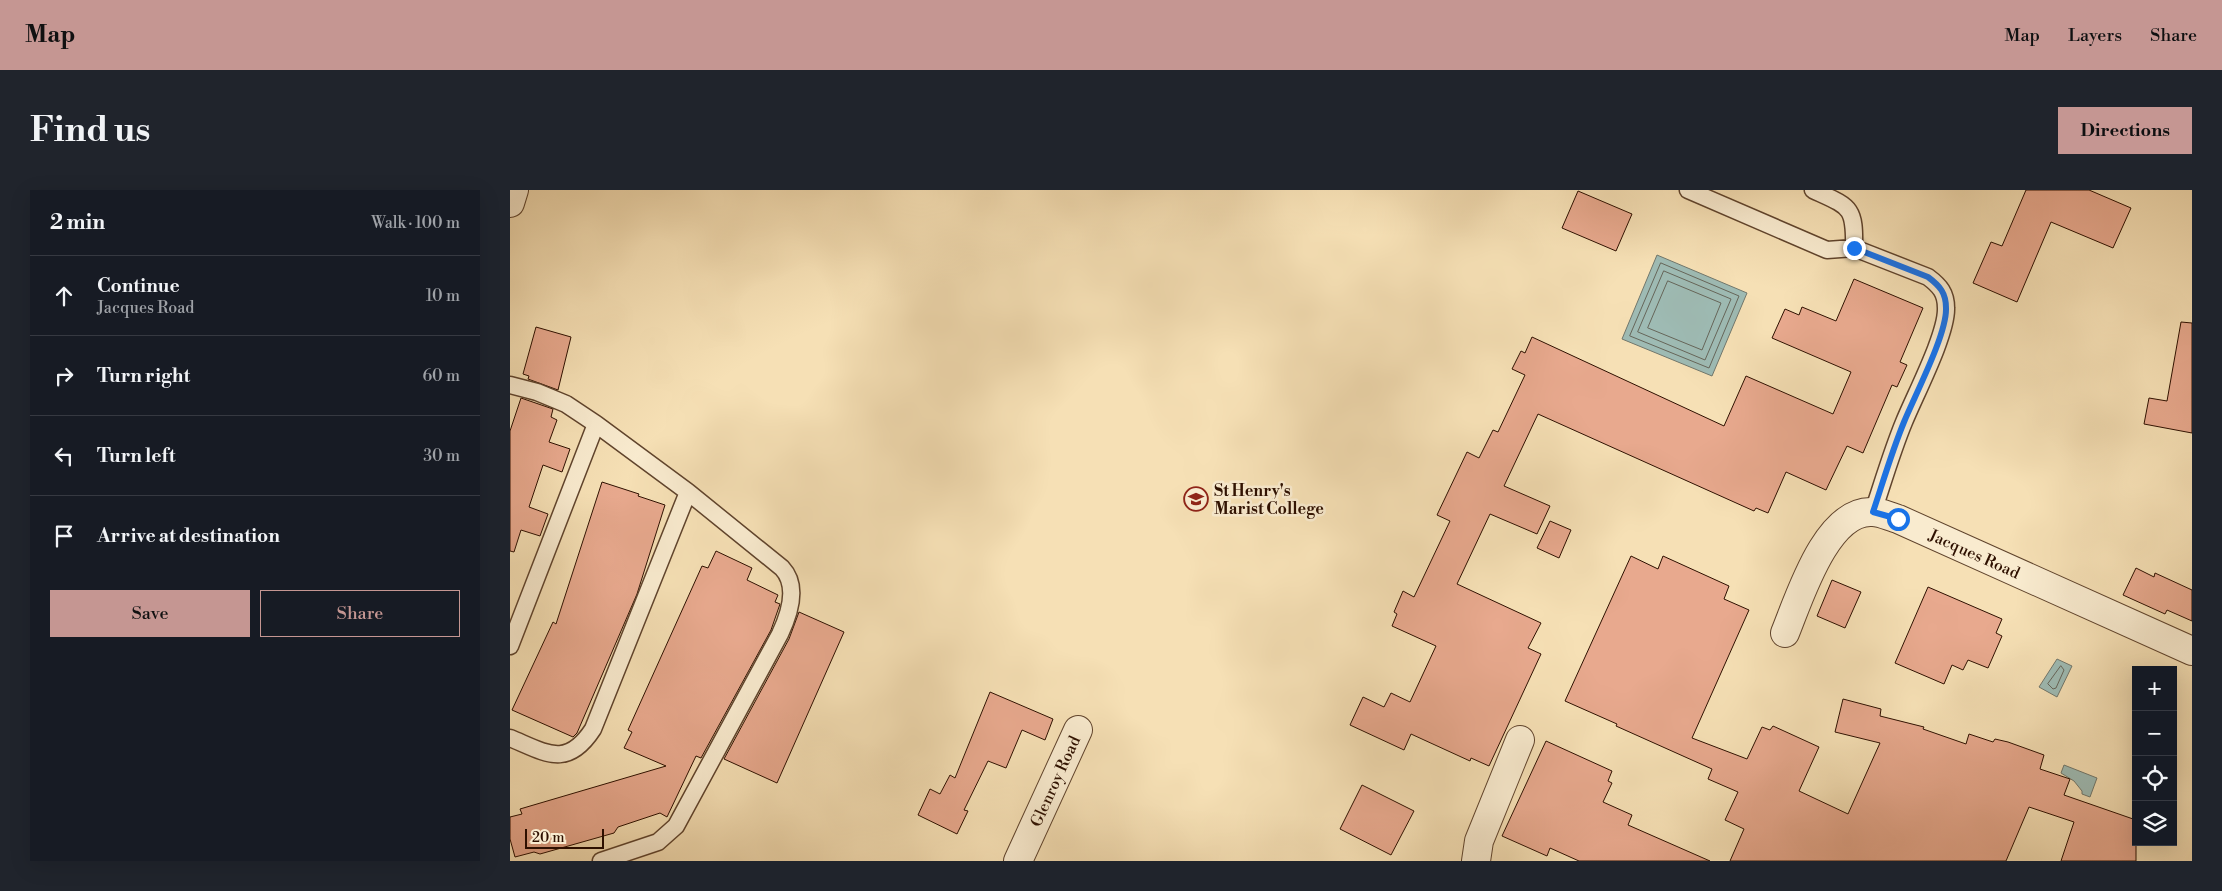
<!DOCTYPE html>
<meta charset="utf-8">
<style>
body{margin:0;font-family:"Libre Bodoni",serif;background:#20242c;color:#f1f3f6}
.controls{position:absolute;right:15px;bottom:15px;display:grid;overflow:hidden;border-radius:0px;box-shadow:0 5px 20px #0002}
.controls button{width:45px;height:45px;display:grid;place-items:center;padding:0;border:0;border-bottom:1px solid #363941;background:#171b24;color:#f1f3f6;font:25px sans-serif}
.scale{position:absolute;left:15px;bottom:12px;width:79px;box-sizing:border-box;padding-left:5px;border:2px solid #2e1000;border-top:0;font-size:14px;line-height:18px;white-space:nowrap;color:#2e1000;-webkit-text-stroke:4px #f9ebcf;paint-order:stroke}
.stop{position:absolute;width:15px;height:15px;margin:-11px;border:4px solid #1a73e8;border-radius:50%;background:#fff}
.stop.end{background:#1a73e8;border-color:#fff;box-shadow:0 1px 5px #0008}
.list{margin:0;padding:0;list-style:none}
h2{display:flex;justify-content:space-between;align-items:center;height:65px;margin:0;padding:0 20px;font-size:21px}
h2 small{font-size:16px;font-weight:400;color:#9ea1a6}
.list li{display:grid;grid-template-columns:32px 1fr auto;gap:15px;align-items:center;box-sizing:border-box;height:80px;padding:0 20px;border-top:1px solid #363941}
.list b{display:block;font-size:19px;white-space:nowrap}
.list p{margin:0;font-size:16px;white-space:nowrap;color:#9ea1a6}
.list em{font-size:16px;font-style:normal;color:#9ea1a6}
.actions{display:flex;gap:10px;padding:15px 20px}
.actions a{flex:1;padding:11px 0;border:1px solid #c59692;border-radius:0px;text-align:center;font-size:18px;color:#c59692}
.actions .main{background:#c59692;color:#111}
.icon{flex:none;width:28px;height:28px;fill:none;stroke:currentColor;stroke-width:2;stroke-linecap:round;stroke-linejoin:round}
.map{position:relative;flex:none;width:1682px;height:671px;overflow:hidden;border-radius:0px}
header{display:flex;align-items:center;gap:30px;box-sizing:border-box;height:70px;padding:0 25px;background:#c59692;color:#111}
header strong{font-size:24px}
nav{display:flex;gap:28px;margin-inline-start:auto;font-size:18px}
.intro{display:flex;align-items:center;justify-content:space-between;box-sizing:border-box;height:120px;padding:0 30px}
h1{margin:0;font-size:35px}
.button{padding:12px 22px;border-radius:0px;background:#c59692;color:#111;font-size:18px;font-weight:700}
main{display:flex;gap:30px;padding:0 30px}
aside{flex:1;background:#171b24;border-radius:0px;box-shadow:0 5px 20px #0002}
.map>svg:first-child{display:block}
.water{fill:#9ebbb4;stroke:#71776c}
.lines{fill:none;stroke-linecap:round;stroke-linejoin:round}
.shore{stroke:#66665a;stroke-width:1}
.building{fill:#e8a98e;stroke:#2e1000}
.service-casing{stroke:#60442d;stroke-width:19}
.minor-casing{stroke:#60442d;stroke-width:30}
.service{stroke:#f9ebcf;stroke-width:16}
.minor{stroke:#f9ebcf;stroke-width:28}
.route{stroke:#1a73e8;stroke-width:6}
.labels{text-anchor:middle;stroke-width:5;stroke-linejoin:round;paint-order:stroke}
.poi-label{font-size:16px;font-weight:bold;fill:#2e1000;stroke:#f9ebcf;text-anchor:start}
.street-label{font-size:16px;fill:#2e1000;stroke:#f9ebcf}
</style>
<header>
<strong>Map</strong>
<nav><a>Map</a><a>Layers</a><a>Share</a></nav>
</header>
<div class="intro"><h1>Find us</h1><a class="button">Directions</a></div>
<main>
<aside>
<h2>2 min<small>Walk · 100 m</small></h2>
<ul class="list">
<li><svg class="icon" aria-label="ahead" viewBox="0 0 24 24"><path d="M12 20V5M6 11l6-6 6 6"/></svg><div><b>Continue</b><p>Jacques Road</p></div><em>10 m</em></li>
<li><svg class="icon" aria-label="right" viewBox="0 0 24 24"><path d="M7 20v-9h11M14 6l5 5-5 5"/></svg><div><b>Turn right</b></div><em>60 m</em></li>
<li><svg class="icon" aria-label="left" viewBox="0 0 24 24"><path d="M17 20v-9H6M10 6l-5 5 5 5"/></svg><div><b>Turn left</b></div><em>30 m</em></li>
<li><svg class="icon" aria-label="arrive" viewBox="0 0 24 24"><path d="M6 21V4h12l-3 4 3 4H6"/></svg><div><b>Arrive at destination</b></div></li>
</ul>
<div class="actions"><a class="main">Save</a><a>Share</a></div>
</aside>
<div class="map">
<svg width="1682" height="671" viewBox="0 0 1682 671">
<rect width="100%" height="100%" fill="#f6e0b5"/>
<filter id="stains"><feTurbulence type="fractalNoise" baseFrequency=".004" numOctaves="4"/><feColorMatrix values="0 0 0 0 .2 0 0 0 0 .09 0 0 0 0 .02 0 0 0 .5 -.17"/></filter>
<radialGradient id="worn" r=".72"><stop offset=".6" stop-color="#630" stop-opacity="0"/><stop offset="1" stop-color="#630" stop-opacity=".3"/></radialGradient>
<path class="water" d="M 1147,65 L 1237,103 L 1202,186 L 1112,149 Z
M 1547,469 L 1562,476 L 1547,507 L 1529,497 Z
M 1554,575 L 1587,588 L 1580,607 L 1572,604 L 1572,601 L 1564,591 L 1551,583 Z"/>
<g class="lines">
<path class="shore" d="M 1151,73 L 1229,106 L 1199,178 L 1120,146 Z
M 1154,81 L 1221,109 L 1195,170 L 1128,142 Z
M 1158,91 L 1211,113 L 1192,160 L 1138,138 Z
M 1551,476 L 1554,480 L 1546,498 L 1543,499 L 1538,494 Z"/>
</g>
<path class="building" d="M 1516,0 L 1579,0 L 1621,18 L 1603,58 L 1541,32 L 1507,112 L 1463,93 L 1481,52 L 1492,56 Z
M 1068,1 L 1122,24 L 1106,61 L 1052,38 Z
M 1344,89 L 1413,118 L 1390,172 L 1397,175 L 1387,197 L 1382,195 L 1353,263 L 1337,256 L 1316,300 L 1276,282 L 1258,323 L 1246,318 L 1244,321 L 1028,224 L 994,296 L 1040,316 L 1027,344 L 980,324 L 947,394 L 1031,433 L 1018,458 L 1031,464 L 979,576 L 961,568 L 960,571 L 901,544 L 894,560 L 840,535 L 853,507 L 874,517 L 881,503 L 900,512 L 926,456 L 882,436 L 887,424 L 884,422 L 893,401 L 904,407 L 940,331 L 927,325 L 957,262 L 969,268 L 983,240 L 988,242 L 1015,185 L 1002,179 L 1011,161 L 1015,163 L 1022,147 L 1214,236 L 1236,186 L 1323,224 L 1341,182 L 1262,148 L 1275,119 L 1289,125 L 1292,117 L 1326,131 Z
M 1671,132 L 1682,133 L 1682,243 L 1634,234 L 1639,208 L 1657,211 Z
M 26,137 L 61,147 L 48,200 L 18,189 L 19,186 L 13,184 Z
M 11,208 L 43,219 L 41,227 L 47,230 L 39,252 L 60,259 L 52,282 L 33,275 L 19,317 L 38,324 L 30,346 L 11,340 L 4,362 L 0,361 L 0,241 Z
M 92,292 L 129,304 L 128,306 L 155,315 L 127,404 L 67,543 L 63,547 L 2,520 L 43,432 L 46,434 Z
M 1040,331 L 1061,340 L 1049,368 L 1027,358 Z
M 206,361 L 242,378 L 237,390 L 268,405 L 265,412 L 270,414 L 261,440 L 191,568 L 186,566 L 157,627 L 150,623 L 108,637 L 104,643 L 30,664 L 24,662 L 5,667 L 0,649 L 0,627 L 12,624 L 10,619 L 156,576 L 114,558 L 122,542 L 118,540 L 192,376 L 198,378 Z
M 1121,366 L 1148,379 L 1153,366 L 1219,396 L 1214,409 L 1239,420 L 1182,548 L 1237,569 L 1252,537 L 1260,540 L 1263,536 L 1309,557 L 1289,601 L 1338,624 L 1370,553 L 1325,542 L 1333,509 L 1371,519 L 1370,526 L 1414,537 L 1413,539 L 1456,554 L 1459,544 L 1483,552 L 1485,549 L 1498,552 L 1534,565 L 1530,579 L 1560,589 L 1554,605 L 1626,630 L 1626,671 L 1551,671 L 1564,632 L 1519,617 L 1496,671 L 1220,671 L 1234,639 L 1215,630 L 1228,602 L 1198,589 L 1202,579 L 1106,536 L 1107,534 L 1055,511 Z
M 1626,378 L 1644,387 L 1645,383 L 1682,400 L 1682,431 L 1657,420 L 1655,424 L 1613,405 Z
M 1322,390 L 1351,402 L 1335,438 L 1307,426 Z
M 1418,397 L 1492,429 L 1486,443 L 1492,446 L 1478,478 L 1458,470 L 1453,480 L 1442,475 L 1434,494 L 1385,473 Z
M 289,422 L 334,442 L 267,593 L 214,569 L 279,449 Z
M 480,502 L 543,529 L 535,550 L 512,540 L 496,578 L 478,571 L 454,620 L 458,621 L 447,644 L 408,625 L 420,599 L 430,604 L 440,585 L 445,588 Z
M 1036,551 L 1102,581 L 1098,591 L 1102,593 L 1093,612 L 1122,625 L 1118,635 L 1200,671 L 1069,671 L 1040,658 L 1037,666 L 992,646 Z
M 852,595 L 904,621 L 881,665 L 830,639 Z"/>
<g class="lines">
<g class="service-casing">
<path id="service" d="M 1178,0 L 1317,60 L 1344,58 L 1418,87 C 1430,96 1436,103 1436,118 C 1437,144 1405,205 1394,232 C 1382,261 1373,292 1363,322
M 1303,0 C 1340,17 1345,16 1344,58
M 0,195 L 27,202 L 56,214 L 86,234 L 178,302 L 272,378 C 289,396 279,425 270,444 L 166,636 L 148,652 L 91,671
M 0,456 L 86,234
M 0,548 C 36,563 57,579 83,539 L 178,302"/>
</g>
<g class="minor-casing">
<g id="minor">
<path d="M 0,13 L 4,0"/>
<path id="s1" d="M 1275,443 C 1289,409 1316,320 1362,322 C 1371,322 1380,327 1388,329 L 1682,461"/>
<path id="s2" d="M 508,671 L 568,540"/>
<path d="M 966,671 L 969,651 L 1010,550"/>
</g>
</g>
<use href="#service" class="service"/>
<use href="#minor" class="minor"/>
</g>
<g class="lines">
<path class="route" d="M 1344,58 L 1418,87 C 1430,96 1436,103 1436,118 C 1437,144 1405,205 1394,232 C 1382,261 1373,292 1363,322 L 1388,329"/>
</g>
<defs>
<g id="school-ring" transform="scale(1.25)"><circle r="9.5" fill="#f9ebcf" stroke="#8f2418" stroke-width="1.5"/><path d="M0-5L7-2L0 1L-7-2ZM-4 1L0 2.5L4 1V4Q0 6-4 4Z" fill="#8f2418"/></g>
</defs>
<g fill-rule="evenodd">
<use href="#school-ring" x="686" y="309"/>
</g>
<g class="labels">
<g class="poi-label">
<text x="704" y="306">St Henry's<tspan x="704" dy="18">Marist College</tspan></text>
</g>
<g class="street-label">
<text dy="6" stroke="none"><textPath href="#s1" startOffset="268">Jacques Road</textPath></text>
<text dy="6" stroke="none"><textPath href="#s2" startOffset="88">Glenroy Road</textPath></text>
</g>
</g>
<rect width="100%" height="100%" filter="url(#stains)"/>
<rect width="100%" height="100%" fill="url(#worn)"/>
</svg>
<div class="controls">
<button>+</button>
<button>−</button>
<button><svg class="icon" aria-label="locate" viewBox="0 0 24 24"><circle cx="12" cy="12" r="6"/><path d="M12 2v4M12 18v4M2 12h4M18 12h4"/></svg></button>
<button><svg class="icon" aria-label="layers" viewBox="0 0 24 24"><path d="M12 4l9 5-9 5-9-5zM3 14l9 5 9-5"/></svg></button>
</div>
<div class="scale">20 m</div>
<div class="stop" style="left:1388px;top:329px"></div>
<div class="stop end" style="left:1344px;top:58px"></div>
</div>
</main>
